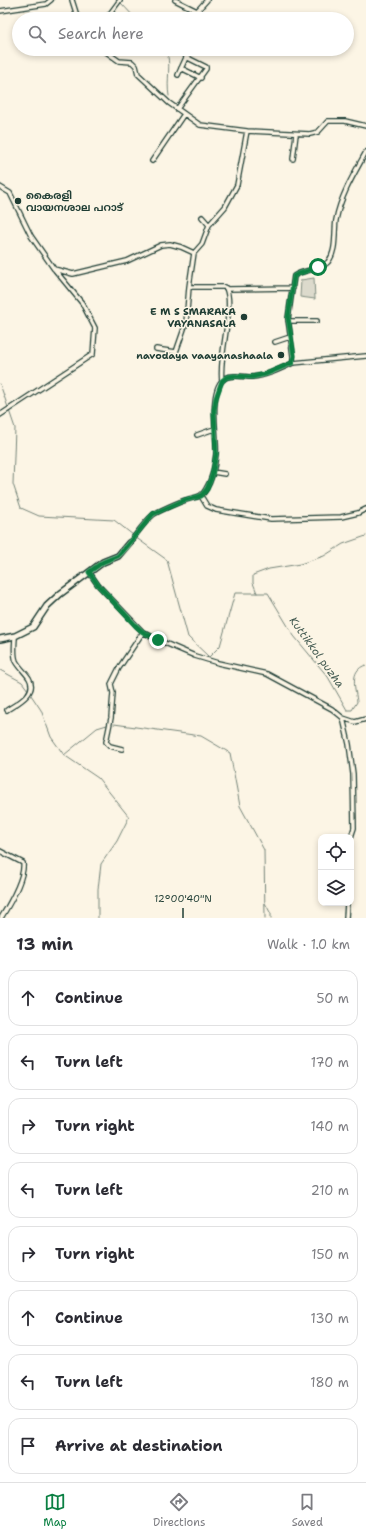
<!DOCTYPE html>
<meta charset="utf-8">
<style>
body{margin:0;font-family:"Shantell Sans","Noto Sans Malayalam",sans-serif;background:#f7f7f7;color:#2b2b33}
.controls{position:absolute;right:12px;bottom:12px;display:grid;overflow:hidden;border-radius:8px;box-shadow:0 2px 6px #0003}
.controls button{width:36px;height:36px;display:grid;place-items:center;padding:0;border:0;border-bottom:1px solid #e1e1e2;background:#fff;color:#2b2b33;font:20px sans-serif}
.stop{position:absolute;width:12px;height:12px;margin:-9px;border:3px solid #0b8043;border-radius:50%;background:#fff}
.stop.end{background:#0b8043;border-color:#fff;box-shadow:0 1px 4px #0008}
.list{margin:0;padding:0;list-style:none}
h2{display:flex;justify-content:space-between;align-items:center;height:52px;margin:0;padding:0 16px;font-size:17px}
h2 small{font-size:13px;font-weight:400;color:#7c7c81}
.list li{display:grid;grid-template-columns:26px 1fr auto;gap:12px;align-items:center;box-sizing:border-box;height:56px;margin:0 8px 8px;padding:0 8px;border:1px solid #e1e1e2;border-radius:12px}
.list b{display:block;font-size:15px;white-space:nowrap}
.list em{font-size:13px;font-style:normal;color:#7c7c81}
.icon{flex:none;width:22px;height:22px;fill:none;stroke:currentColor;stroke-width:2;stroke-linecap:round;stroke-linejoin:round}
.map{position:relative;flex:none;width:366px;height:918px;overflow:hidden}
.search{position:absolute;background:#fff;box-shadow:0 2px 6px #0003;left:12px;right:12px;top:12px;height:44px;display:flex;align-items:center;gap:10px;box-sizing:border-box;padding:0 14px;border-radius:22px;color:#7c7c81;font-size:15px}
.sheet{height:564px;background:#fff}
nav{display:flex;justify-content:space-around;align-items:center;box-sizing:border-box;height:56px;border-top:1px solid #e1e1e2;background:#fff;font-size:11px;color:#7c7c81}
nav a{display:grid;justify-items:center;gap:2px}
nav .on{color:#0b8043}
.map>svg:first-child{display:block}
.park{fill:#dcdacc;stroke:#7e8c80}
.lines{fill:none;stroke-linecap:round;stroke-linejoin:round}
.stream{stroke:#758479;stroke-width:1}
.street-casing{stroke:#1f3d34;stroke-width:6}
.secondary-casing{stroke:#1f3d34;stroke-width:8}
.street{stroke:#fcf5e5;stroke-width:3.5}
.secondary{stroke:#fcf5e5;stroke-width:5}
.route{stroke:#0b8043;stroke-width:5}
.ticks{fill:none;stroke:#1f3d34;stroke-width:1.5}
.poi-dot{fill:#1f3d34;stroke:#fcf5e5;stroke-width:1.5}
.labels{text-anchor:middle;stroke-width:3;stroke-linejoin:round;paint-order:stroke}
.poi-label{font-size:10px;font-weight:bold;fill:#1f3d34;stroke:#fcf5e5;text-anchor:end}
.water-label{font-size:11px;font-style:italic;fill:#435a51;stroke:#fcf5e5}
.ticks-label{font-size:10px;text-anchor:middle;fill:#1f3d34;stroke:#fcf5e5;stroke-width:3;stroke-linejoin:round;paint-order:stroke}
</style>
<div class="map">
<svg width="366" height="918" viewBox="0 0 366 918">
<rect width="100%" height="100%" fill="#fcf5e5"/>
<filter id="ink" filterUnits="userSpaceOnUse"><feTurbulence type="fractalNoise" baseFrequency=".025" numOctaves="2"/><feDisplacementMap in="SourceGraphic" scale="8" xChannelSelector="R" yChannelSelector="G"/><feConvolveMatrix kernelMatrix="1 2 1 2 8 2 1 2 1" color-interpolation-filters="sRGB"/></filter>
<g filter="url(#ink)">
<path class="park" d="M 314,278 L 315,299 L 300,297 L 301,280 Z"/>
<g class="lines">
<path class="stream" d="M 116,0 L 117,0
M 121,3 L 136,19
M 166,49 C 172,64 166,80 169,96
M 0,384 L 15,428 L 13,484 L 21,508 L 39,516 L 114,520 L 133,535
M 135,537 L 167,560 L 188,637 L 209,657 L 220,646 L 235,593 L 268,593 L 294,636 L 328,677 L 347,710 L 352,710 L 357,702 C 356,690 348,670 366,665
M 257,593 L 253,583 L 253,575 L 269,569 L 300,564 L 324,556 L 343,544 L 366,536
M 0,670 L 22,682 L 28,690
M 31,695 L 41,710 L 51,737 L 64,755 L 97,728 L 107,725
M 114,724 L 201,736 L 230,753 L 240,806 L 264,850 L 265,918
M 64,755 L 98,778 L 129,817 L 117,841 L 101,864 L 98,889 L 98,918
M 265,903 L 271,914 L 271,918"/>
<g class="street-casing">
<path id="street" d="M 72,0 L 78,19
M 175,0 L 197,11
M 0,11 L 46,4 L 51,0
M 106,19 L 120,0
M 199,19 L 199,15 L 197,11 L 207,0
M 102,49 L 119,61 L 132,62 L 136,66 L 138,74 L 169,103 L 200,125 L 247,131 L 310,134 L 318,132 L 328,121 L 345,121 L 366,126
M 181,68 L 201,78
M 178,75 L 190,49
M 177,109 L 206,69 L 206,67 L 186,57
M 293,159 L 296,134
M 152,161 L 184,114
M 0,187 L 10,193 L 31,236 L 54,269 L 73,274 L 127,261 L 161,245 L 170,244 L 181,247 L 194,253 L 189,287 L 224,287 L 226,288 C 235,308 218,355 222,381
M 202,217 L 209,225
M 194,253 L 202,244 L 209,225 L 225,207 L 237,185 L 247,131
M 227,289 L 293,288
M 288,321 L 317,321
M 275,342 L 290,337
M 156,349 L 176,352 L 186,323 L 189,287
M 293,363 L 366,356
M 0,415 L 93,354 L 95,328 L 82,303 L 55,270
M 197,435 L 214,429
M 213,472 L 225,474
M 201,496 L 207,506 L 216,510 L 271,519 L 341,517 L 358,513 L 366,509
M 129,543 C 137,534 144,522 153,515 C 156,512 181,501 186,500 C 194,497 202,498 206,489 C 212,480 215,465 216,454 C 218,437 207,390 225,378 C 233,374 243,377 252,377 C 266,376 280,369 293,363 L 293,356 L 288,319 L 294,276 C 303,269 320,271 328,262 C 337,251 334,233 336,220 C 341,195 354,174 366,152
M 89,572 L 98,585 L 143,632 L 158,640 L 195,656 L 218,663 L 267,674 L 332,709 L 343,718 L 349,744 L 353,774 L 354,828 L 351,837
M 7,710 C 18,703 38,693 29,678 C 25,672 19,667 16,661 C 13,654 15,643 15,636
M 343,718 L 355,722 L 366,719
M 122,749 L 110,746 L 106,742 L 111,718 L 113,693 L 111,684 L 119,668 L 143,632
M 0,851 L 23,863 C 25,878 9,905 1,918
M 346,918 L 347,903"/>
</g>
<g class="secondary-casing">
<path id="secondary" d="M 0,639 L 15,636 L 33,627 L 47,606 L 60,594 L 103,562 L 118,556 L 129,543"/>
</g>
<use href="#street" class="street"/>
<use href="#secondary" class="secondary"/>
</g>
</g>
<g class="lines" filter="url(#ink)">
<path class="route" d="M 158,640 L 143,632 L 136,626 L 98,585 L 89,572 L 103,562 L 118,556 L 153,514 L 185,500 L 201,496 L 207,489 L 212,476 L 216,454 L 214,410 L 216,398 L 222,381 L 227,377 L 234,376 L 252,377 L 266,374 L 292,363 L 294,356 L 288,318 L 294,276 L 298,274 L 318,267"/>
</g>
<path class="ticks" d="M 183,918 L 183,908"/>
<g class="poi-dot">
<circle cx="18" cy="201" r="4"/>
<circle cx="244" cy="317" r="4"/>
<circle cx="281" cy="355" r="4"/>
</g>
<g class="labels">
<g class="poi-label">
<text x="26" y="199" text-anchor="start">കൈരളി<tspan x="26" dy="12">വായനശാല പറാട്</tspan></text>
<text x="236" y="315">E M S SMARAKA<tspan x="236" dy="12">VAYANASALA</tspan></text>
<text x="273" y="359">navodaya vaayanashaala</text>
</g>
<g class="water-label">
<text transform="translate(317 652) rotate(54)" y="4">Kuttikkol puzha</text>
</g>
</g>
<g class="ticks-label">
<text x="183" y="902">12°00'40"N</text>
</g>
</svg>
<div class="controls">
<button><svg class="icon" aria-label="locate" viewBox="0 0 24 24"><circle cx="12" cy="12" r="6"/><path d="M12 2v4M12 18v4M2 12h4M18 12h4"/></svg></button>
<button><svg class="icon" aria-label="layers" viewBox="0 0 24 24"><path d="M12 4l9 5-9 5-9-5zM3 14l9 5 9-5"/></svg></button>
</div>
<div class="stop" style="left:318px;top:267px"></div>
<div class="stop end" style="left:158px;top:640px"></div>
<div class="search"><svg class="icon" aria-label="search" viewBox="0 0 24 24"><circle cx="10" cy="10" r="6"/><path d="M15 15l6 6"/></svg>Search here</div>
</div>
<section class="sheet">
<h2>13 min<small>Walk · 1.0 km</small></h2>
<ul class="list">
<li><svg class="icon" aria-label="ahead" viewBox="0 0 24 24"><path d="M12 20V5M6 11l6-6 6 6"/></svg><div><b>Continue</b></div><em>50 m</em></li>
<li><svg class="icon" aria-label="left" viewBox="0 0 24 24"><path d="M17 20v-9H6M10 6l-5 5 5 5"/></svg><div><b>Turn left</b></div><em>170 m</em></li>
<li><svg class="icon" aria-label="right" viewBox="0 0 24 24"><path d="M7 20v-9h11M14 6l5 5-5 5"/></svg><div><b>Turn right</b></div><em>140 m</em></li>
<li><svg class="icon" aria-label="left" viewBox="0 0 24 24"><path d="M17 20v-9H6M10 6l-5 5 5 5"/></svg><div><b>Turn left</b></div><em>210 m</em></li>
<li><svg class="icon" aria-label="right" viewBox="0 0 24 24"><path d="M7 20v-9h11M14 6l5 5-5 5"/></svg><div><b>Turn right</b></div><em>150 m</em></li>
<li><svg class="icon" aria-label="ahead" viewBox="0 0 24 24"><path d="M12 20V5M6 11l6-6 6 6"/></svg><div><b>Continue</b></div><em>130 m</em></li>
<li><svg class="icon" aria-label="left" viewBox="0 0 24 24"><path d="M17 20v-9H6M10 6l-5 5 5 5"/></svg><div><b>Turn left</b></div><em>180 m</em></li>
<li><svg class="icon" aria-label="arrive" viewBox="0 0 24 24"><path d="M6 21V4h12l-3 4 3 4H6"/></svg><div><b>Arrive at destination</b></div></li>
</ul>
</section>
<nav>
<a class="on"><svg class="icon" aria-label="map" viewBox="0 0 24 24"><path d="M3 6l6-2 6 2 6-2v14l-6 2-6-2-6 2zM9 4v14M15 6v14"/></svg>Map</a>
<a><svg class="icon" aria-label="directions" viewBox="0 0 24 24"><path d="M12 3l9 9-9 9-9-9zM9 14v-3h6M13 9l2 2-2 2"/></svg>Directions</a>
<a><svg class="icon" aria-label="saved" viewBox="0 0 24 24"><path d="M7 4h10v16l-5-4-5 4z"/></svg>Saved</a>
</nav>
